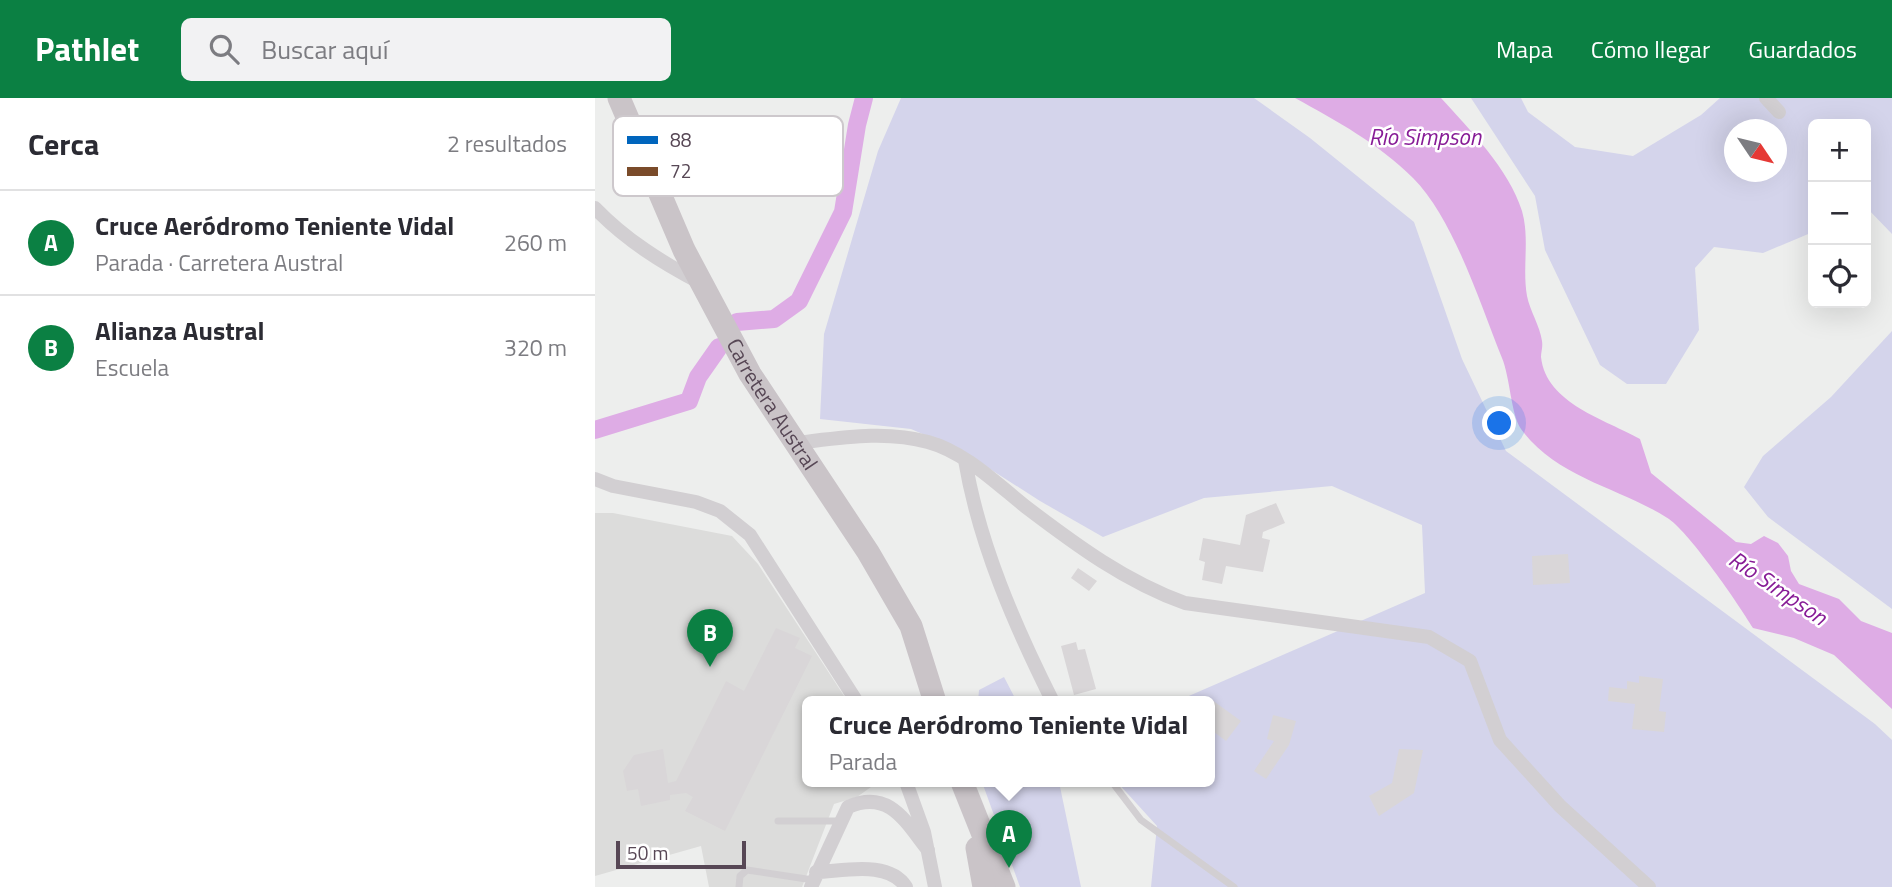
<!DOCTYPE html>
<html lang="es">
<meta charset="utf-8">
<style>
body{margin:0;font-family:"Titillium Web",sans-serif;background:#f2f2f3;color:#2b2b33}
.controls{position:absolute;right:21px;top:21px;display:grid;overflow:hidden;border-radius:10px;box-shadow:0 7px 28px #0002}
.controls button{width:63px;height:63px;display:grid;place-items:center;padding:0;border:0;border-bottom:2px solid #e1e1e2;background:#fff;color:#2b2b33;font:35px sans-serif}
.compass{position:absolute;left:1129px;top:21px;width:63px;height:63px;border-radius:50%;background:#fff;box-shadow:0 7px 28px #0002;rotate:125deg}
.scale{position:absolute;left:21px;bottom:18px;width:130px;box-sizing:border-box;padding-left:7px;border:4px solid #574755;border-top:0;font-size:19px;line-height:24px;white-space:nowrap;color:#574755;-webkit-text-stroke:5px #fff;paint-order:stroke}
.you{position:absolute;left:905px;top:326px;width:24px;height:24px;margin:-18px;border:5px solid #fff;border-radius:50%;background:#1a73e8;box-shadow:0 0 0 10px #1a73e833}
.badge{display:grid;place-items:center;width:46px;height:46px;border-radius:50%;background:#0b8043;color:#fff;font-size:23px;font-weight:700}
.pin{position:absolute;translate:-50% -58px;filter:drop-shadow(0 2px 4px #0008)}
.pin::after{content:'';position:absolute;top:37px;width:24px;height:21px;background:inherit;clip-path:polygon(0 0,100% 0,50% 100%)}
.popup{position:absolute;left:207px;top:598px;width:413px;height:91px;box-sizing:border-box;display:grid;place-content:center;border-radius:10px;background:#fff;filter:drop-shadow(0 2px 5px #0005);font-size:23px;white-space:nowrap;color:#7c7c81}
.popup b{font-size:26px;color:#2b2b33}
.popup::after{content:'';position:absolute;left:50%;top:100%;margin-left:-14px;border:14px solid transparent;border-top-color:#fff}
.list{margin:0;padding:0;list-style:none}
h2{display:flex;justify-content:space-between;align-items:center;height:91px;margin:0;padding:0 28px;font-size:30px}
h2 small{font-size:23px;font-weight:400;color:#7c7c81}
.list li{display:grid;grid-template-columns:46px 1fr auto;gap:21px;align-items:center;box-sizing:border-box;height:105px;padding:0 28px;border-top:2px solid #e1e1e2}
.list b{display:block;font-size:26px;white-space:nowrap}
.list p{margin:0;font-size:23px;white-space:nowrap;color:#7c7c81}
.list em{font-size:23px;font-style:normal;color:#7c7c81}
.icon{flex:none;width:38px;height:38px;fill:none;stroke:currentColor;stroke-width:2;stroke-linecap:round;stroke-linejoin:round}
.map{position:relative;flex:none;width:1297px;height:789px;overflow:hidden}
header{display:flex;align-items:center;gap:42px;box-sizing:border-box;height:98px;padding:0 35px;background:#0b8043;color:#fff}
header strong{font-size:33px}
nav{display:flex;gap:38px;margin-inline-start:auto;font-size:24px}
.search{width:490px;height:63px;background:#f2f2f3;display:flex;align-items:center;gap:18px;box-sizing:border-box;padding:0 24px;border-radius:10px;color:#7c7c81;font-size:26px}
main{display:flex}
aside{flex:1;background:#fff}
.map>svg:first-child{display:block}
.education{fill:#dcdcdb}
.green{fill:#d4d4eb;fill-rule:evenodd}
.water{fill:#deace5}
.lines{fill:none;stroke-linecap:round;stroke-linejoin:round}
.canal{stroke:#deace5;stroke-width:18}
.building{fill:#d9d6d8}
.service{stroke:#d2cfd2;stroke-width:7}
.minor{stroke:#d2cfd2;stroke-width:14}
.trunk{stroke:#cac4c8;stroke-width:23}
.labels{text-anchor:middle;stroke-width:5;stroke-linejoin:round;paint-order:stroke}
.street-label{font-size:21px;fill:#574755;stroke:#fff}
.water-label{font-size:23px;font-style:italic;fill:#871b96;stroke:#fff}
.key{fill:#fff;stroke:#cdc8cc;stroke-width:2}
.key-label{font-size:19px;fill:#574755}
</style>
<header>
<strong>Pathlet</strong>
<div class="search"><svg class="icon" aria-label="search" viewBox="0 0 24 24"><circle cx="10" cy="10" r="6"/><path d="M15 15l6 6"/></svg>Buscar aquí</div>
<nav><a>Mapa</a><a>Cómo llegar</a><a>Guardados</a></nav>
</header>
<main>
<aside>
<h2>Cerca<small>2 resultados</small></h2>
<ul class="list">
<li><span class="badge">A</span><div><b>Cruce Aeródromo Teniente Vidal</b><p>Parada · Carretera Austral</p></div><em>260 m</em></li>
<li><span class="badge">B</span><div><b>Alianza Austral</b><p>Escuela</p></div><em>320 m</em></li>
</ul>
</aside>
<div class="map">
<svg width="1297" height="789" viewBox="0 0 1297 789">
<rect width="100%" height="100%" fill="#edeeed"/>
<path class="education" d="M 0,415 L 18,415 L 137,438 L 163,466 L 253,604 L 213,604 L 213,684 L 283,684 L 262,699 L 239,706 L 207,789 L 114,789 L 106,748 L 0,778 Z"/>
<path class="green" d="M 306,0 L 659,0 L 715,40 L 819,124 L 867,261 L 911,353 L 1280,626 L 1297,642 L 1297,789 L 556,789 L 562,728 L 522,684 L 615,684 L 615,604 L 580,604 L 830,495 L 827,427 L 737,388 L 609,400 L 508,439 L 445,403 L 367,353 L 316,331 L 225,321 L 229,236 L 283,53 Z
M 876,0 L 926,0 L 933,14 L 980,49 L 1038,58 L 1106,17 L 1125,0 L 1297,0 L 1297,136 L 1271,109 L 1271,26 L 1218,26 L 1218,134 L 1168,155 L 1119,149 L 1100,170 L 1104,232 L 1071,286 L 1032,286 L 1005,267 L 950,152 L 940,98 ZM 1140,32 L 1182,32 L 1182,74 L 1140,74 Z
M 1297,233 L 1297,511 L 1173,419 L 1149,389 L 1168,358 L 1236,299 Z
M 409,579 L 422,604 L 383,604 L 384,592 Z
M 387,684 L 464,684 L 486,789 L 425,789 Z"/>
<path class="water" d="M 700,0 L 846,0 C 875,32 914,71 927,113 C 935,141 927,169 932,198 C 935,213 945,228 947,243 C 948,249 946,254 946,259 C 951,306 1012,322 1045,341 L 1056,375 L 1141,444 L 1156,446 L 1169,438 L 1183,445 L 1193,458 L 1196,473 L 1204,486 L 1244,501 L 1266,523 L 1297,535 L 1297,611 L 1239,557 L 1199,540 L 1158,530 C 1143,505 1096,437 1074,421 C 1025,389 963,381 926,331 C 916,317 915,279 907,260 C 885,206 859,121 818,80 C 784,46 742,23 700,0 Z"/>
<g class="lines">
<path class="canal" d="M 142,224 L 179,221 L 204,203 L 248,114 L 262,27 L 269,0
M 0,332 L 94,303 L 103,279 L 124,249"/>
</g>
<path class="building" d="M 681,405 L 690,425 L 668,434 L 667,440 L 675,442 L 668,474 L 631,468 L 627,486 L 607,482 L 610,464 L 604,462 L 608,440 L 645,447 L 651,417 Z
M 973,456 L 975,485 L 938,487 L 937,458 Z
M 483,470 L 502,483 L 494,493 L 476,480 Z
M 181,530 L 205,540 L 200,550 L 217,558 L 130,733 L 90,713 L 98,699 L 91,695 L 75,697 L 75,702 L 46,708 L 43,691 L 32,693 L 28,673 L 39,657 L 68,651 L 73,685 L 81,683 L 131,583 L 149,593 Z
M 481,544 L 483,552 L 490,551 L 501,591 L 479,597 L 466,548 Z
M 1044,578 L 1068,581 L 1064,613 L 1071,614 L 1069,634 L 1037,631 L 1040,606 L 1013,603 L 1014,589 L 1032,591 L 1032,583 L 1044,585 Z
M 617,602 L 646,623 L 631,643 L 615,631 Z
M 678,617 L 701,623 L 694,647 L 671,681 L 659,673 L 679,643 L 672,641 Z
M 804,651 L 828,652 L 819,695 L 784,718 L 774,698 L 797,685 Z"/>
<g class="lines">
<path class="service" d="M 517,684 L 546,722 L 639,789
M 183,723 L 246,723
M 144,789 L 145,778 L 152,772 L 218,782"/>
<path class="minor" d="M 1171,0 L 1184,14
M 0,110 C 31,142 66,164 106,185
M 201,345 C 245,340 290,332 333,344 C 370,354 402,386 431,409 C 481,447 531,484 590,505 L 834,539 L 875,563 L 905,642 L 965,708 L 1054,789
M 370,362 C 384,446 420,528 458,604
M 0,381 L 18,388 L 101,404 L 125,413 L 155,437 L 262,604
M 311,684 L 329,734 L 340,789
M 221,774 C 249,773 294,762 311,789
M 216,789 L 253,709 C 294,691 310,723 333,752"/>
<g class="trunk">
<path id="s1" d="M 24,0 L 89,152 L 155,276 L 273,454 L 316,528 L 340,604"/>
<path d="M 367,684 L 409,789"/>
<path d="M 382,750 L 389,789"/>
</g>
</g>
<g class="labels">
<g class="street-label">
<text dy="7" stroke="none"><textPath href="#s1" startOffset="343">Carretera Austral</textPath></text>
</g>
<g class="water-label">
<text x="830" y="47">Río Simpson</text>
<text transform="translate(1183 490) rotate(34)" y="8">Río Simpson</text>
</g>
</g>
<rect x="18" y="18" width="230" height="80" rx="10" class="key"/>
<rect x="32" y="38" width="31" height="8" fill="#0065bd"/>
<rect x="32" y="69" width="31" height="9" fill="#7a4b2a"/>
<g class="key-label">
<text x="75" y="49">88</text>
<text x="75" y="80">72</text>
</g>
</svg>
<div class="controls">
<button>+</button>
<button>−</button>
<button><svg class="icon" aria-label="locate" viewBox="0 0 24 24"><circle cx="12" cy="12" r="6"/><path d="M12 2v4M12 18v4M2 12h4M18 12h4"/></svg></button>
</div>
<svg class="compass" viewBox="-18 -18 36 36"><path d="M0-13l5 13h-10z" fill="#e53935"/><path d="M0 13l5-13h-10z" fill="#7c7c81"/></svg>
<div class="scale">50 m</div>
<div class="you"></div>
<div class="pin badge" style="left:414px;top:770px">A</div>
<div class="popup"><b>Cruce Aeródromo Teniente Vidal</b>Parada</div>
<div class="pin badge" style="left:115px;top:569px">B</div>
</div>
</main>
